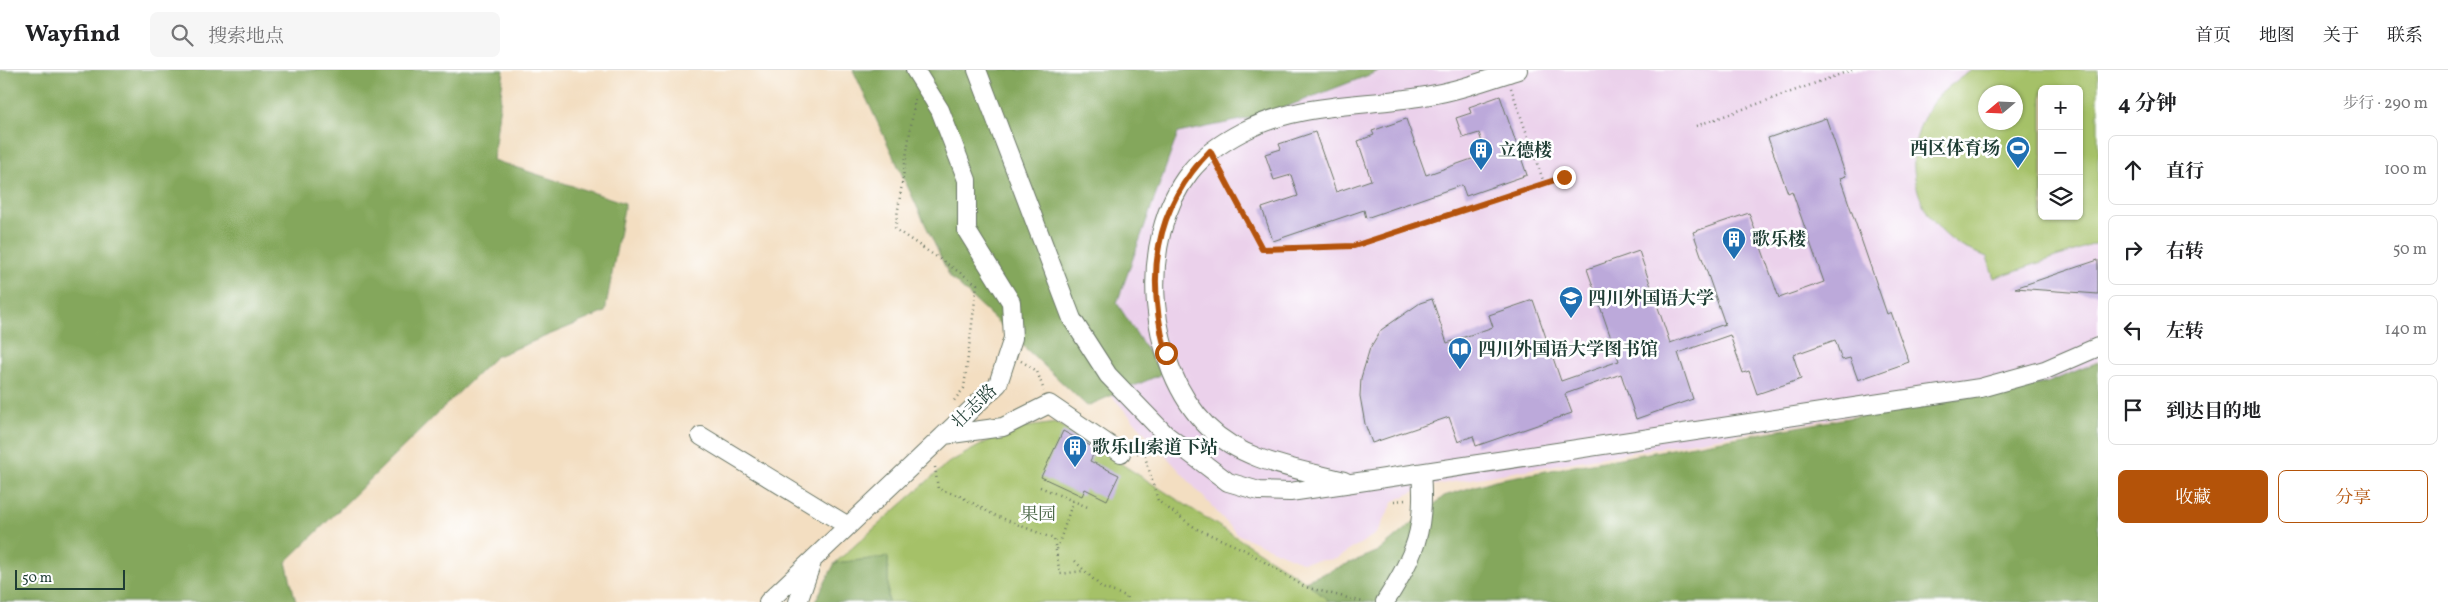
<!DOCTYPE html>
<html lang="zh">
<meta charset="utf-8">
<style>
body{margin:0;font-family:Vollkorn,"Noto Serif SC",serif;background:#f6f6f6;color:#202124}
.controls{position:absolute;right:15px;top:15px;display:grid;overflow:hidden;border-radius:8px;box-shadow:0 1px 4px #0004}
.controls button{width:45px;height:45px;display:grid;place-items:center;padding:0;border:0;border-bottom:1px solid #e0e0e0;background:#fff;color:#202124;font:25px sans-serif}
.compass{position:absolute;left:1978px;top:15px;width:45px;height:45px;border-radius:50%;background:#fff;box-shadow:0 1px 4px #0004;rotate:251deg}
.scale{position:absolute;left:15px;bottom:12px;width:110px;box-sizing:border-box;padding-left:5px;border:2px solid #1f3d34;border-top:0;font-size:14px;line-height:18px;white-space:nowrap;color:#1f3d34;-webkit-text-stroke:4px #fff;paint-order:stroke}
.stop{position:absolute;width:15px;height:15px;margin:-11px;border:4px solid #b45309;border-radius:50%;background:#fff}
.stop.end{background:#b45309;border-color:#fff;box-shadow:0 1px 5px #0008}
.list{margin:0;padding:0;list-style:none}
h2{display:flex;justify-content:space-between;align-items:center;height:65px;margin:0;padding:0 20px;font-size:21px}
h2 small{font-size:16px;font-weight:400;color:#757577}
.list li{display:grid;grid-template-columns:32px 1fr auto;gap:15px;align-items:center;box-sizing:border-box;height:70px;margin:0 10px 10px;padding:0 10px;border:1px solid #e0e0e0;border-radius:8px}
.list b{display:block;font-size:19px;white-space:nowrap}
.list em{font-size:16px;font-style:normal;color:#757577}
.actions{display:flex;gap:10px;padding:15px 20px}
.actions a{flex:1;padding:11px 0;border:1px solid #b45309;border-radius:8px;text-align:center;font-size:18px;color:#b45309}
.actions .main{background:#b45309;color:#fff}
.icon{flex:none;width:28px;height:28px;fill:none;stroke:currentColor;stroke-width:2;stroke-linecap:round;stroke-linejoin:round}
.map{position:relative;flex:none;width:2098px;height:532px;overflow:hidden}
header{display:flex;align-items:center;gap:30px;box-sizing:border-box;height:70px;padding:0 25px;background:#fff;border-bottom:1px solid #e0e0e0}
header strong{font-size:24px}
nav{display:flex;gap:28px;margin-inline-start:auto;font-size:18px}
.search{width:350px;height:45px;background:#f6f6f6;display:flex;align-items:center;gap:12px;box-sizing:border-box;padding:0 18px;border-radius:8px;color:#757577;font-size:19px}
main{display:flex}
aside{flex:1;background:#fff}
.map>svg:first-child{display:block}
.built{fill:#ebd1eb;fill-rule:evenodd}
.green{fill:#a5c168;stroke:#627f4e;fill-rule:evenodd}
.forest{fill:#84a75c;stroke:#527248}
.building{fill:#bca9da}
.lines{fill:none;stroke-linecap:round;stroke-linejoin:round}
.minor-casing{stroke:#697565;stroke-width:20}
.path{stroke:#697565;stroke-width:2.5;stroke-dasharray:1 4;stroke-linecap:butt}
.minor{stroke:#fff;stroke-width:18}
.route{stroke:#b45309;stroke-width:6}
.labels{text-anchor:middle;stroke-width:5;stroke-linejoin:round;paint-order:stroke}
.poi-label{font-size:18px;font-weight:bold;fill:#1f3d34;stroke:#fff;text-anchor:start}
.street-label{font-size:18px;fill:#1f3d34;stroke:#fff}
.park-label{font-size:18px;fill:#476544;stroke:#fff}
</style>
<header>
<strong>Wayfind</strong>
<div class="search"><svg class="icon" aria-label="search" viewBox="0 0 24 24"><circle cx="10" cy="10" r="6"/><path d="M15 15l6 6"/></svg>搜索地点</div>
<nav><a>首页</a><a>地图</a><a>关于</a><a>联系</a></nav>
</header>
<main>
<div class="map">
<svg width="2098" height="532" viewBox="0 0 2098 532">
<rect width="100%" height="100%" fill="#fff"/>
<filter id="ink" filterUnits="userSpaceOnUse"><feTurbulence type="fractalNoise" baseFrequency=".02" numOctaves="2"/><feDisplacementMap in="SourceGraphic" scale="10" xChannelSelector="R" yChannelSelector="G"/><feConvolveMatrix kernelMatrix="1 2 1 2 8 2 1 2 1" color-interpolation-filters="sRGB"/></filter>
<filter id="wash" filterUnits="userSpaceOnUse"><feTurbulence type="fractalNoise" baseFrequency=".0096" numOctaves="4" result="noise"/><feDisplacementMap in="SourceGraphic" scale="20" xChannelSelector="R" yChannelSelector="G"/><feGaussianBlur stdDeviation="1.12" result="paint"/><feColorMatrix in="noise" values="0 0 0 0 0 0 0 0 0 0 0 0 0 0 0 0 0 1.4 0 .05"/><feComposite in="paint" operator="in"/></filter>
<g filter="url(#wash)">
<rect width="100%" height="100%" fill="#f3dec1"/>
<path class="built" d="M 939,0 L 2098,0 L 2098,291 L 2047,313 L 1423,417 L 1394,431 L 1377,463 L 1336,489 L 1301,492 L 1237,464 L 1096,309 ZM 2042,19 L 2079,19 L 2079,146 L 2042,146 ZM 1986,22 L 2016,22 L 2016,52 L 1986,52 Z"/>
<path class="green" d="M 1972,0 L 2098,0 L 2098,173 L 1994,208 L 1987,187 C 1978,183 1967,180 1959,175 C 1912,145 1901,85 1929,38 C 1939,22 1957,10 1972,0 ZM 2042,19 L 2079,19 L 2079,146 L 2042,146 ZM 1986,22 L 2016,22 L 2016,52 L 1986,52 Z
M 1057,353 L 1305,511 L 1330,532 L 888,532 L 888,487 L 835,493 L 948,393 L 1010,359 Z"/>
<path class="forest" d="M 0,0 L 504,0 L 493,90 L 625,133 L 605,242 L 495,287 L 286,492 L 296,532 L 0,532 Z
M 853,0 L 1382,0 L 1265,45 L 1178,63 L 1117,233 L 1162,304 L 1087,336 L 950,207 Z
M 2098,292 L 2098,532 L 1330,532 L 1305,511 L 1379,481 L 1444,426 L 1495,410 L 2047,313 Z
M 888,487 L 888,532 L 815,532 L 835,493 Z"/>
<g id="blocks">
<path class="building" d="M 1500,26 L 1527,105 L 1466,126 L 1462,115 L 1366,148 L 1364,140 L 1273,171 L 1262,138 L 1298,126 L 1291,105 L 1274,110 L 1265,84 L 1281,79 L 1279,74 L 1315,62 L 1336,122 L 1371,110 L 1358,71 L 1374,65 L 1372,61 L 1406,49 L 1426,105 L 1486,84 L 1479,63 L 1463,68 L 1456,48 L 1471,43 L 1469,37 Z
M 1826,48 L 1846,106 L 1840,108 L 1887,244 L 1891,242 L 1909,292 L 1858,310 L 1850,288 L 1842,290 L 1835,270 L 1793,285 L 1801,309 L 1757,324 L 1749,301 L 1743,303 L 1730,265 L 1678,283 L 1693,329 L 1636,349 L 1621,304 L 1565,324 L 1572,343 L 1476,376 L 1473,366 L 1458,372 L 1449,347 L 1372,373 L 1365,354 L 1360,326 L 1361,308 L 1370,278 L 1381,260 L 1420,233 L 1432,229 L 1447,273 L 1493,257 L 1489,245 L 1533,230 L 1561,311 L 1619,291 L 1587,199 L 1639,181 L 1670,273 L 1725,254 L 1693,162 L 1749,143 L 1779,228 L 1824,212 L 1792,121 L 1788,123 L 1768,68 Z
M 2098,190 L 2098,224 L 2015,218 Z
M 1063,361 L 1096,379 L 1090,391 L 1119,405 L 1107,430 L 1085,419 L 1082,426 L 1041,407 Z"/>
</g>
</g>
<g filter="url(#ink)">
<use href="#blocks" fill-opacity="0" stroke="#697565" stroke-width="1"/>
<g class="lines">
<g class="minor-casing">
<path id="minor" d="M 977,0 L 1072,249 L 1108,305 L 1166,365 L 1228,412 L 1259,421 L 1290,422 L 1352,413 L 1980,318 L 2045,300 L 2098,277
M 944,365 L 1003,357 L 1049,334 L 1121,383
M 701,366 L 848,456
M 1344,411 C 1299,399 1243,392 1208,357 C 1147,297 1136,170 1190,102 C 1204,84 1223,72 1242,62 C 1299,32 1363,37 1425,26 C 1457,21 1487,10 1518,0
M 768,532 L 998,314 L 1013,268 L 1011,232 L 967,161 L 967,110 L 940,40 L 915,0
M 798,532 L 812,492
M 1385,532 C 1415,485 1426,460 1421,403"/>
</g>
<path class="path" d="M 1511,18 L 1544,113
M 915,29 L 895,159 L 977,214 L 964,318 L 953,332
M 1696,56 L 1852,0
M 1218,96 L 1262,179 L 1354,176 L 1564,107
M 1021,291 L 1037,301 L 1044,321
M 1137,383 L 1144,383 L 1158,431 L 1197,459 L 1245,480 L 1305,517 L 1363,532
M 935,397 L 938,419 L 960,426 L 994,445 L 1054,469 L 1060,504 L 1083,501
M 1040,417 L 1090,438
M 1394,431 L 1406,430
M 1057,479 L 1073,431
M 1075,491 L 1102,518 L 1126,526 L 1128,532"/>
<use href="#minor" class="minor"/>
</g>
</g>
<g class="lines" filter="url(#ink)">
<path class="route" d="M 1166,283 C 1146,207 1153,139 1210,81 L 1262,179 L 1354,176 L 1564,107"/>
</g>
<defs>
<g id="stadium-pin" transform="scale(1.25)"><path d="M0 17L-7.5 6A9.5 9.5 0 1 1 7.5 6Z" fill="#1f6fb2" stroke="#fff"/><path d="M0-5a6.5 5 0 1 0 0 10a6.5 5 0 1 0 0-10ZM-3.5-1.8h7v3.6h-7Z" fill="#fff"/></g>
<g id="building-pin" transform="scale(1.25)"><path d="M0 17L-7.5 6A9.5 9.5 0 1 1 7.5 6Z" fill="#1f6fb2" stroke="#fff"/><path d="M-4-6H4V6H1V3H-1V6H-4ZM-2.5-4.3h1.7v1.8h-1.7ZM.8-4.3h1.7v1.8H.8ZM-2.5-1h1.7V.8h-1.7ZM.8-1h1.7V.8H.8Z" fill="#fff"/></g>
<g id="university-pin" transform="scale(1.25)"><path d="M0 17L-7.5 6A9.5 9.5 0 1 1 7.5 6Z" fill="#1f6fb2" stroke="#fff"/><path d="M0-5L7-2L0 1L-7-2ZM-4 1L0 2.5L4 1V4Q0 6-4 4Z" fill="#fff"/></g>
<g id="library-pin" transform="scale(1.25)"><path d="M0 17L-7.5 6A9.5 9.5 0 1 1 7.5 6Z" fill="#1f6fb2" stroke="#fff"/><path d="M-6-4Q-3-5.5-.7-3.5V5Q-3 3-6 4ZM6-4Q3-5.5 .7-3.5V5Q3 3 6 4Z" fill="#fff"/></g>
</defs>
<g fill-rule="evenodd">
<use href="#stadium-pin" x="2018" y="78"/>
<use href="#building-pin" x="1481" y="80"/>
<use href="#building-pin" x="1734" y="169"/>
<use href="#university-pin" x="1571" y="228"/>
<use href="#library-pin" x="1460" y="279"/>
<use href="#building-pin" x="1075" y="377"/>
</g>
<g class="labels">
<g class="poi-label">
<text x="2000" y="84" text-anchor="end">西区体育场</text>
<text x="1498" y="86">立德楼</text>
<text x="1752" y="175">歌乐楼</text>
<text x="1588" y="234">四川外国语大学</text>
<text x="1478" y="285">四川外国语大学图书馆</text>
<text x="1092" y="383">歌乐山索道下站</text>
</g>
<g class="street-label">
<text transform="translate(974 336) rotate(-44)" y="6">壮志路</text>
</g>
<g class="park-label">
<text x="1038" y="450">果园</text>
</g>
</g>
</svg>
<div class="controls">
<button>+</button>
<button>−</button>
<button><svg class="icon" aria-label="layers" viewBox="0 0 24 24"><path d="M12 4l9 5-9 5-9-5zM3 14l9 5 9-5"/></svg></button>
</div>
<svg class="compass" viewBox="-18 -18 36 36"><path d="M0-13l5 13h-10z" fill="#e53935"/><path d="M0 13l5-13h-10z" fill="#757577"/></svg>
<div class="scale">50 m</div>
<div class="stop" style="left:1166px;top:283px"></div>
<div class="stop end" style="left:1564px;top:107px"></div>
</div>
<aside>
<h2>4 分钟<small>步行 · 290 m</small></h2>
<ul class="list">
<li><svg class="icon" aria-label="ahead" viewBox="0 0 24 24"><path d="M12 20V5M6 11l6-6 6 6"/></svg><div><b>直行</b></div><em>100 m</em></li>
<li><svg class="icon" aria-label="right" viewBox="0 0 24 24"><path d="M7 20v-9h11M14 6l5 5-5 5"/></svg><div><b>右转</b></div><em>50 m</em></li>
<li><svg class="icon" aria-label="left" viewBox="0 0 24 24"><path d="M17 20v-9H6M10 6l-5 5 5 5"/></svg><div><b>左转</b></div><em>140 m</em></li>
<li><svg class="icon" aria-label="arrive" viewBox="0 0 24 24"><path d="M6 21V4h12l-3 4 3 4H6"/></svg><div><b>到达目的地</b></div></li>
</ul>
<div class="actions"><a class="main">收藏</a><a>分享</a></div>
</aside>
</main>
